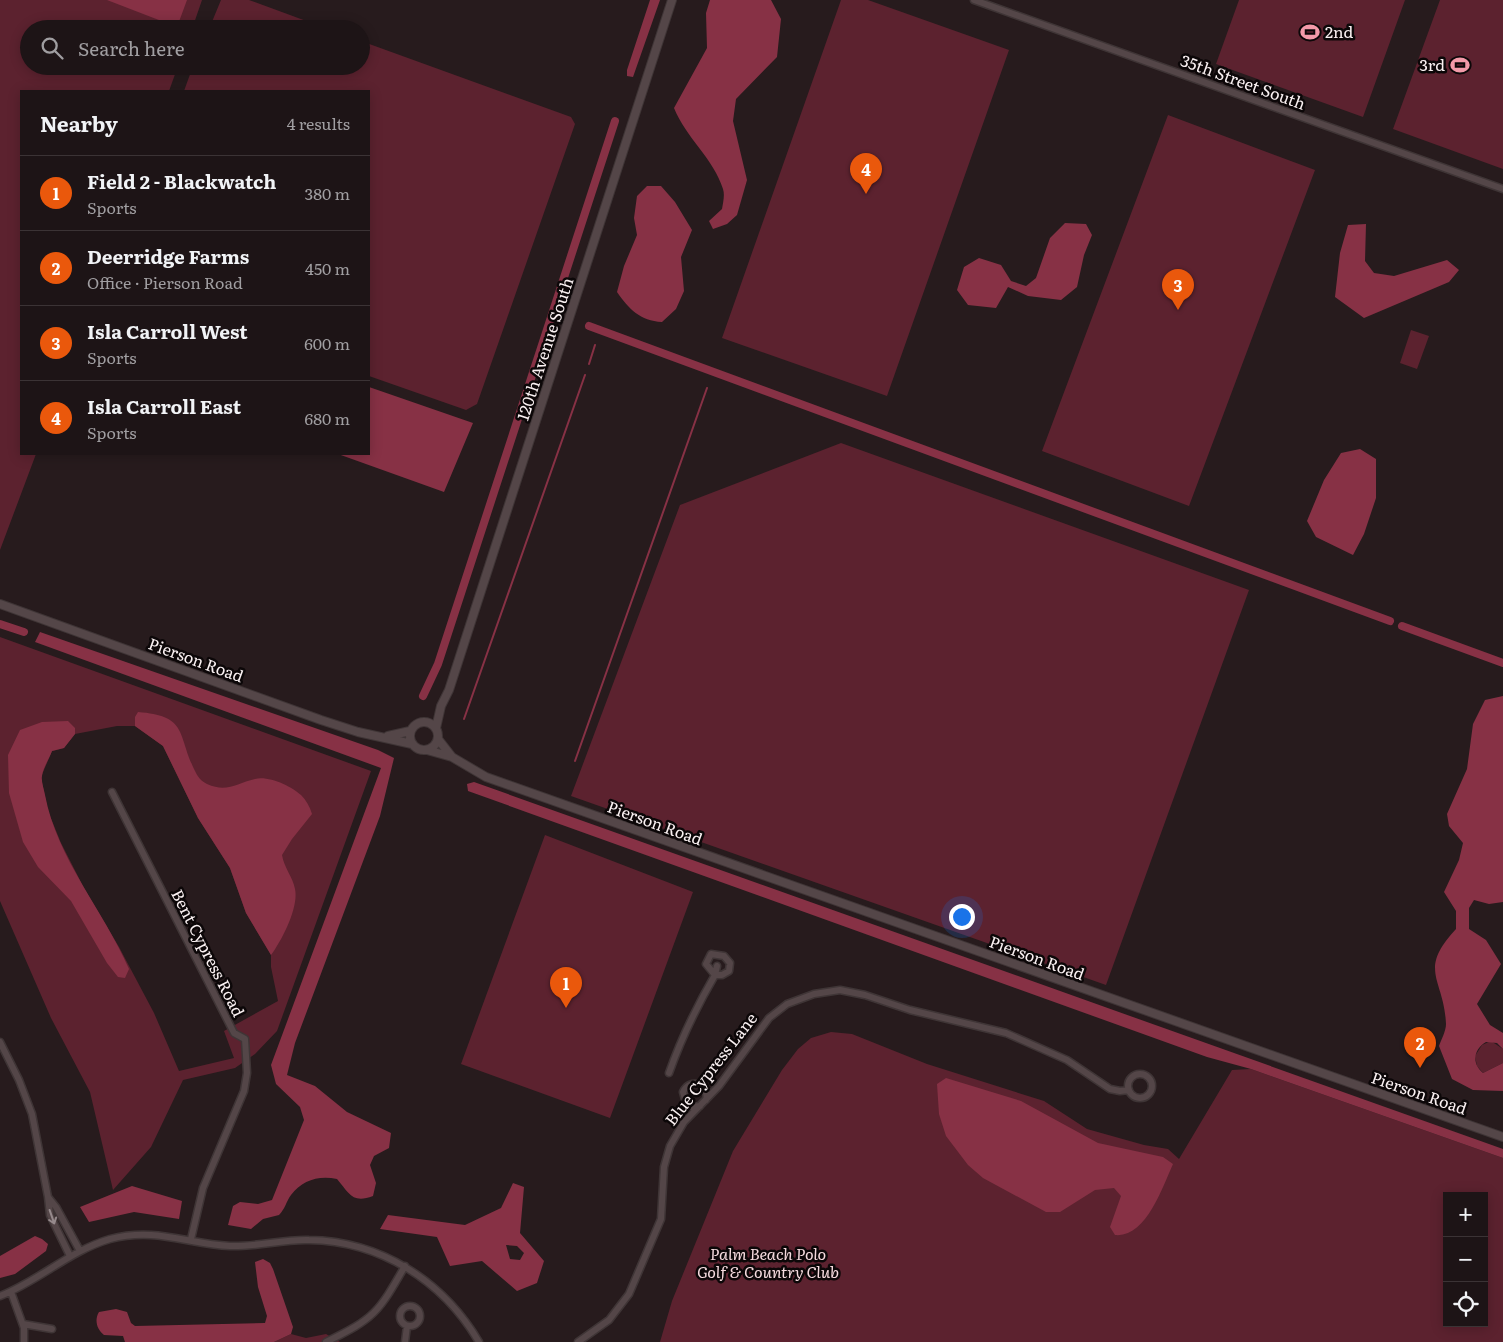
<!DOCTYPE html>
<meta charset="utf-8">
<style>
body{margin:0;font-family:Literata,serif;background:#2a2123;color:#f1f3f6}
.controls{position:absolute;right:15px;bottom:15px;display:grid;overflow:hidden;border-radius:0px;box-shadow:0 2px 12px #0003}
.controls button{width:45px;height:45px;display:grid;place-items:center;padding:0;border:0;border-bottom:1px solid #3b3335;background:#1d1416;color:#f1f3f6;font:25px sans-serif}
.you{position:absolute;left:961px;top:916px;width:18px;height:18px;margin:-12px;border:4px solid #fff;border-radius:50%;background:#1a73e8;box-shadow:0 0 0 8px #1a73e833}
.badge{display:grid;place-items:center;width:32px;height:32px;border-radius:50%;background:#ea580c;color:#fff;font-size:16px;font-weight:700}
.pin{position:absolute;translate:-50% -41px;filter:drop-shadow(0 1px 2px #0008)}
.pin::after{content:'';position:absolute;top:26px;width:18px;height:15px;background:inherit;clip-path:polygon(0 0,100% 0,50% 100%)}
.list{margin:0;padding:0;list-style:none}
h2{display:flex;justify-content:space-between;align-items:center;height:65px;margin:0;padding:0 20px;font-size:21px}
h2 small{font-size:16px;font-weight:400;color:#a09ea1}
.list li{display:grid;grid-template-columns:32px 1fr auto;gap:15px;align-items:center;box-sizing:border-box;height:75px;padding:0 20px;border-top:1px solid #3b3335}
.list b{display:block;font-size:19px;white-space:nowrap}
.list p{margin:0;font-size:16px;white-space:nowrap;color:#a09ea1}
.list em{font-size:16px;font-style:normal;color:#a09ea1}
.icon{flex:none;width:28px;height:28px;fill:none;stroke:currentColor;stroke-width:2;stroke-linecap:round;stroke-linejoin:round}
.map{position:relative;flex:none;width:1503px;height:1342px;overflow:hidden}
.search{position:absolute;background:#1d1416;box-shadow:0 2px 12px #0003;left:20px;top:20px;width:350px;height:55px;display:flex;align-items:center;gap:12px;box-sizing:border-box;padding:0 18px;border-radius:28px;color:#a09ea1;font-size:19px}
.panel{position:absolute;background:#1d1416;box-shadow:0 2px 12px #0003;left:20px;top:90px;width:350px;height:365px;border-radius:0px}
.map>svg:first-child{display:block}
.green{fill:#5c222f;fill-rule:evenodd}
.water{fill:#873145;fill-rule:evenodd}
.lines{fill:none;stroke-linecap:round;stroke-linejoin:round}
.stream{stroke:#873145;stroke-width:2}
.canal{stroke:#873145;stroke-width:8}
.minor-casing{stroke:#3f3536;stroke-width:9}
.tertiary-casing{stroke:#3f3536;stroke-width:10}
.minor{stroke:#544648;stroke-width:6}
.tertiary{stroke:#544648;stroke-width:8}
.oneway{stroke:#968a8c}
.labels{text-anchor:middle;stroke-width:5;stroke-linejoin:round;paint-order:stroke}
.poi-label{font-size:16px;fill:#faf1f2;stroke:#0c0708;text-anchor:start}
.street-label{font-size:16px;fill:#faf1f2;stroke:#0c0708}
.park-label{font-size:16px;font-style:italic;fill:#f6dbdf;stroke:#0c0708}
</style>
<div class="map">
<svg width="1503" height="1342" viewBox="0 0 1503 1342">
<rect width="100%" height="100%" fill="#271b1d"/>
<path class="green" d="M 0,0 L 202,0 L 192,29 L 29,29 L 29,66 L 178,66 L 169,91 L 21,91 L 21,454 L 36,454 L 0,550 Z
M 221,0 L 249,0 L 328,29 L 209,29 Z
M 841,0 L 868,0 L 1009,50 L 887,396 L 722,338 Z
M 1239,0 L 1405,0 L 1363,117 L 1216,64 Z
M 1440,0 L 1503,0 L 1503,169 L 1393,129 Z
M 361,41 L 571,117 L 575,124 L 477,404 L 466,410 L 369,376 L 369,91 L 184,91 L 193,66 L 361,66 Z
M 1168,115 L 1315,170 L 1189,506 L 1042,451 Z
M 1411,330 L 1429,336 L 1417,369 L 1400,363 Z
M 841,443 L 1249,590 L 1106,985 L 571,796 L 680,505 Z
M 0,637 L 371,771 L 277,1031 L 255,1054 L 235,1068 L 183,1080 L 151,1147 L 113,1190 L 90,1092 L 51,1018 L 0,901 ZM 117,726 L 135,726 L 163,746 L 198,818 L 230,868 L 246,913 L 271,955 L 271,967 L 278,1001 L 224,1031 L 234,1058 L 179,1071 L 154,1013 L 119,947 L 84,888 L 61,843 L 48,811 L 41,777 L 52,751 L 64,748 L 75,734 Z
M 545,835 L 693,892 L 610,1118 L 461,1064 Z
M 831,1032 L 852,1034 L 927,1064 L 1044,1101 L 1087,1129 L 1144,1145 L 1168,1149 L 1179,1159 L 1232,1070 L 1251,1069 L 1503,1158 L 1503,1342 L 660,1342 L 672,1301 L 733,1151 L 782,1070 L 798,1049 L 811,1038 ZM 1447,1196 L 1484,1196 L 1484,1323 L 1447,1323 Z
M 1491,1041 L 1503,1049 L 1503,1063 L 1483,1073 L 1477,1066 L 1475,1056 L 1482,1045 Z
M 291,1334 L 306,1338 L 326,1334 L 340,1342 L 274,1342 Z"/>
<path class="water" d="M 107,0 L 187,0 L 177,27 Z
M 650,0 L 660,0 L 633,77 L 627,76 L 627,70 Z
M 710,0 L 771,0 L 781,19 L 777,57 L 736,99 L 733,121 L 747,180 L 737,215 L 727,224 L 713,229 L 709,221 L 722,209 C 723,203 725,195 723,189 C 714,159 686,138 674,108 L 707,48 L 706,13 Z
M 647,186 L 661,186 L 675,202 L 692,230 L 681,257 L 684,291 L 676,309 L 662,322 C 640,321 629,309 617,292 L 624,266 L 637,235 L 634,218 L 637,196 Z
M 1065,223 L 1086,224 L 1092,235 L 1084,255 L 1077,287 L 1061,300 L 1028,296 L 1008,287 L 996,308 L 968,305 L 957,290 L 964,267 L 979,258 L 1001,265 L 1011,281 L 1026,286 L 1036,278 L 1050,238 Z
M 1366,224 L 1365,261 L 1374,273 L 1394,276 L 1447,260 L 1459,270 L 1449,282 L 1364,318 L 1335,297 L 1340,253 L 1348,225 Z
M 369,387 L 473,423 L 444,492 L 338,454 L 369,454 Z
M 1360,449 L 1376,459 L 1376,498 L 1364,534 L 1353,555 L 1316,537 L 1307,521 L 1324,480 L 1341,453 Z
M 40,632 L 378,750 L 394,758 L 380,816 L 295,1043 L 287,1075 L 315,1086 L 347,1112 L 391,1133 L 389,1148 L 374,1156 L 370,1165 L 376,1183 L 373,1196 C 352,1204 349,1193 337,1179 C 319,1175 302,1180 291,1195 C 286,1202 285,1209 279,1215 L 263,1219 L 251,1229 L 228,1225 L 233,1206 L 240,1202 L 258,1204 L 272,1200 L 304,1120 L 300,1107 L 276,1084 L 271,1065 L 381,768 L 35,642 Z
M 1503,696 L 1503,902 L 1489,904 L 1474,900 L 1469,908 L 1469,929 L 1486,940 L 1501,964 L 1477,1004 L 1490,1025 L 1503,1033 L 1503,1049 L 1497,1043 L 1486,1042 C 1474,1049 1471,1063 1483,1073 L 1503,1063 L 1503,1091 L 1473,1090 L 1452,1079 L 1439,1046 C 1441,1040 1446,1031 1446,1024 C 1444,978 1417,971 1456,929 L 1456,911 L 1444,892 L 1459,860 L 1463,843 L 1449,826 L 1447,814 L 1467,769 L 1473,724 L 1485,700 Z
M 138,712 C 189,716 177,735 195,771 C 198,777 201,781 207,784 C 227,793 237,783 255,779 C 267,775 292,786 301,795 C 306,800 310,807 312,814 L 292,839 L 282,855 C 284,868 293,877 295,889 C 299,907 282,940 271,955 L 246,913 L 230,868 L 198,818 L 163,746 L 135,726 L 135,717 Z
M 68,721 L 75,728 L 75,734 L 64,748 L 52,751 C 49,759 43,768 42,776 C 41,782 44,789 45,795 C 57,859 104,911 129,969 L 125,978 L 118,977 L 107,963 L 71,901 L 38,867 L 23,842 L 9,793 L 8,755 L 20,730 L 42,722 Z
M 474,782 L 1503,1149 L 1503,1158 L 1251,1069 L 1207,1057 L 468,791 L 467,784 Z
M 946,1078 L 1021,1101 L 1098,1143 L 1163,1157 L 1173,1164 C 1162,1188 1146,1238 1115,1235 L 1110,1227 L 1121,1196 L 1114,1188 L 1095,1190 L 1060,1212 L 1046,1212 L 983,1178 L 968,1165 L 946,1136 L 939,1114 L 937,1084 Z
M 513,1183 L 524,1187 L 520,1233 L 544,1261 L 537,1283 L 517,1291 L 482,1261 L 450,1266 L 437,1237 L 380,1229 L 388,1215 L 465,1225 L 501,1208 ZM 506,1245 L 517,1246 L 524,1253 L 520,1260 L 510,1259 Z
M 132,1186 L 182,1201 L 179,1219 L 134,1212 L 89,1222 L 80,1207 Z
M 35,1236 L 42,1239 L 48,1244 L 46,1251 L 15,1274 L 0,1278 L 0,1256 Z
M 263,1259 L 270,1263 L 273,1269 L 293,1327 L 291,1334 L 274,1342 L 125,1342 L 123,1336 L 104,1335 C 97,1330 94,1320 99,1312 L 116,1309 L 127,1312 L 131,1323 L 135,1326 L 265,1323 L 267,1316 L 258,1287 L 255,1262 Z"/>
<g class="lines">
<path class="stream" d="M 589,364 L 595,345
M 464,719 L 585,375
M 575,761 L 707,388"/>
<path class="canal" d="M 589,326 L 1390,621
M 0,624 L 24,632
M 1402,626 L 1503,663
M 423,696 L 438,664 L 615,121"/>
<g class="minor-casing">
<path id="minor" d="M 974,0 L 1503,189
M 112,792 L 234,1033 L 245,1039 L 247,1073 L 244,1091 L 203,1188 L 191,1239
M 0,1042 L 19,1080 L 32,1114 L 48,1197
M 669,1073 C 681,1039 697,1006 715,975 L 722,975 L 729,971 L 730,963 L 724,956 L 711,954 L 706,964 L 715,975 L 717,966
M1128 1086a12 12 0 1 1 24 0a12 12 0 1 1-24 0Z
M 700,1106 L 692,1107 L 686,1103 L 683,1092 C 690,1077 710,1084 706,1100
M 70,1256 L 50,1215 L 48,1197 L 56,1207 L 80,1251
M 11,1292 L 24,1328 L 24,1342
M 0,1296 C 39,1281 69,1251 110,1239 C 156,1227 187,1244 230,1246 C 257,1247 283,1239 309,1240 C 381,1241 443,1281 479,1342
M400 1316a10 10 0 1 1 20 0a10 10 0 1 1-20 0Z
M 23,1324 L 52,1329
M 326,1342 C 375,1318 378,1313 405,1266
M 405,1342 L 407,1326
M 578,1342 L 609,1320 L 629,1294 L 661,1219 L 664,1167 L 670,1146 L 684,1122 L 719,1086 L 769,1018 L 787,1004 L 814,994 L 840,990 L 865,995 L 910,1010 L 1006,1033 L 1067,1060 L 1110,1089 L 1120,1091 L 1129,1090"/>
</g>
<g class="tertiary-casing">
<path id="tertiary" d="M 0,604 L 321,720 L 358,732 L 412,744
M410 736a14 14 0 1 1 28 0a14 14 0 1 1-28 0Z
M 436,728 L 441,706 L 449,690 L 672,0
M 388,736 L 410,731
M 438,739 L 452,757
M 427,750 L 452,757 L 486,777 L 1503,1137"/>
</g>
<use href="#minor" class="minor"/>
<use href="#tertiary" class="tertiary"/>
</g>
<defs><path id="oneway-shaft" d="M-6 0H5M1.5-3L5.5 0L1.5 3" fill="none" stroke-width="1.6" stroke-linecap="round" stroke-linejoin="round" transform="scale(1.25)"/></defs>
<use class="oneway" href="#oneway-shaft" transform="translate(52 1217) rotate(71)"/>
<defs>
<g id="stadium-bare" transform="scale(1.5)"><path d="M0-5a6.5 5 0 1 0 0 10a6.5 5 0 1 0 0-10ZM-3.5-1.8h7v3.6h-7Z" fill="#f39aa9" stroke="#0c0708" stroke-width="2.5" paint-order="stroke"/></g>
</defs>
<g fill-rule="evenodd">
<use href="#stadium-bare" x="1310" y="32"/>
<use href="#stadium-bare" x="1460" y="65"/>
</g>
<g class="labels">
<g class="poi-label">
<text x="1325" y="38">2nd</text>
<text x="1445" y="71" text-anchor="end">3rd</text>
</g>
<g class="street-label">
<text transform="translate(1243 82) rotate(20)" y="6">35th Street South</text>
<text transform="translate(545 349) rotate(-72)" y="6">120th Avenue South</text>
<text transform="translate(196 660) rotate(20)" y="6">Pierson Road</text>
<text transform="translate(655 823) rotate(20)" y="6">Pierson Road</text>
<text transform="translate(208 953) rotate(63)" y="6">Bent Cypress Road</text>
<text transform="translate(1037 958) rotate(20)" y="6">Pierson Road</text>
<text transform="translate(711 1069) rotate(-52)" y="6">Blue Cypress Lane</text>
<text transform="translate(1419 1093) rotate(19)" y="6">Pierson Road</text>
</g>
<g class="park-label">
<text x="768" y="1260">Palm Beach Polo<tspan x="768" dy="18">Golf &amp; Country Club</tspan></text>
</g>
</g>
</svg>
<div class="controls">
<button>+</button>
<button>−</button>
<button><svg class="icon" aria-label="locate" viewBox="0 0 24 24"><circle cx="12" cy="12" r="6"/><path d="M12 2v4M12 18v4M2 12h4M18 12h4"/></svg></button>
</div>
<div class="you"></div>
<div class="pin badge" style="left:566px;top:1008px">1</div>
<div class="pin badge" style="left:1420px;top:1068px">2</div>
<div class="pin badge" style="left:1178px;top:310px">3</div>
<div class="pin badge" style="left:866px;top:194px">4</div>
<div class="search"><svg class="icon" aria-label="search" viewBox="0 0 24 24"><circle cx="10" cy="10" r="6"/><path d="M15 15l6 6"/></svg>Search here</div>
<section class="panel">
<h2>Nearby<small>4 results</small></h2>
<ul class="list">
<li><span class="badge">1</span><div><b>Field 2 - Blackwatch</b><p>Sports</p></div><em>380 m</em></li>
<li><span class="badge">2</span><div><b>Deerridge Farms</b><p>Office · Pierson Road</p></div><em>450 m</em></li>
<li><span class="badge">3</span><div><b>Isla Carroll West</b><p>Sports</p></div><em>600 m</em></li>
<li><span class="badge">4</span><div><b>Isla Carroll East</b><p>Sports</p></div><em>680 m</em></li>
</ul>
</section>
</div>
